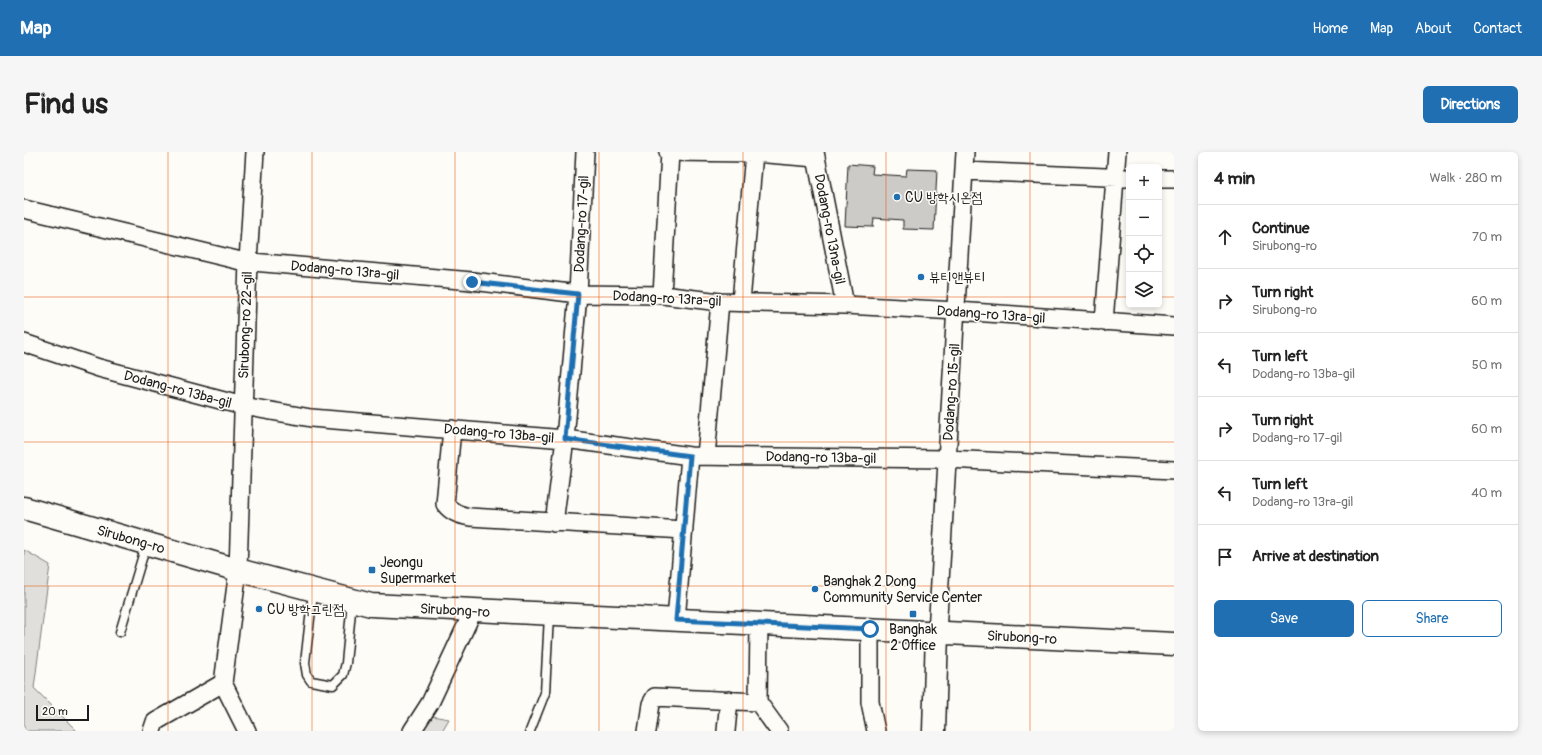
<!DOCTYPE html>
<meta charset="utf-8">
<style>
body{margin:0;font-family:Pangolin,"Poor Story",sans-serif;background:#f6f6f6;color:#222}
.controls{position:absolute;right:12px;top:12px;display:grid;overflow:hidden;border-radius:6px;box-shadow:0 2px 6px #0003}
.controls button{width:36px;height:36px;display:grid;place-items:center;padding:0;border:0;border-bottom:1px solid #e0e0e0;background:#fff;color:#222;font:20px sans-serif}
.scale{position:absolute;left:12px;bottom:10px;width:53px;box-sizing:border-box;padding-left:4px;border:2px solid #1c1c1c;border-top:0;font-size:11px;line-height:14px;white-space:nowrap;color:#1c1c1c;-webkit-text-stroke:3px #fdfcf7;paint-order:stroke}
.stop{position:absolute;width:12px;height:12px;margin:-9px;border:3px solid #1f6fb2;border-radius:50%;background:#fff}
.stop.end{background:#1f6fb2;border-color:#fff;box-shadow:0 1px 4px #0008}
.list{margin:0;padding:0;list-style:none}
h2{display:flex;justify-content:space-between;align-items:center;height:52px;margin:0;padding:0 16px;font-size:17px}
h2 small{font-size:13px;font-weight:400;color:#767676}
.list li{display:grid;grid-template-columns:26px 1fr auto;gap:12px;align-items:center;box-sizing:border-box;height:64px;padding:0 16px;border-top:1px solid #e0e0e0}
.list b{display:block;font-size:15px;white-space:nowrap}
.list p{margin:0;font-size:13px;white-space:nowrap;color:#767676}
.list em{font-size:13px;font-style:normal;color:#767676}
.actions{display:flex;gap:8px;padding:12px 16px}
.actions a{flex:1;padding:9px 0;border:1px solid #1f6fb2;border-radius:6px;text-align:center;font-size:14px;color:#1f6fb2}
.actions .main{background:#1f6fb2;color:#fff}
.icon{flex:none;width:22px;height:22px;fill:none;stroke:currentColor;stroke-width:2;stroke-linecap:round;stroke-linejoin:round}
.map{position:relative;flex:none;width:1150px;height:579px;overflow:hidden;border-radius:6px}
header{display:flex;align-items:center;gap:24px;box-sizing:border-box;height:56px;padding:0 20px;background:#1f6fb2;color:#fff}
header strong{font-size:19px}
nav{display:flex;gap:22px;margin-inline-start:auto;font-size:14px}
.intro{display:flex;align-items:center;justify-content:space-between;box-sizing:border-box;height:96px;padding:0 24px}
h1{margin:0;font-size:28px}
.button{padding:10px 18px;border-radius:6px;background:#1f6fb2;color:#fff;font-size:14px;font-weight:700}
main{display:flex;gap:24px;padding:0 24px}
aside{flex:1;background:#fff;border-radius:6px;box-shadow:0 2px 6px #0003}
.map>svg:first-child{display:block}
.green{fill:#e0dfdb;stroke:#7e7e7c}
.building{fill:#cccbc8;stroke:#1c1c1c}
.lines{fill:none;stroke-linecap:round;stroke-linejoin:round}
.lane-casing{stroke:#1c1c1c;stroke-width:11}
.street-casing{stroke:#1c1c1c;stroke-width:20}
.secondary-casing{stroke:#1c1c1c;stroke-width:25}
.lane{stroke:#fdfcf7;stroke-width:8}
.street{stroke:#fdfcf7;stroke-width:17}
.secondary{stroke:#fdfcf7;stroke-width:22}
.route{stroke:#1f6fb2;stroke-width:5}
.grid{fill:none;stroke:#e8590c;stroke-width:1;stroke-opacity:0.55}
.poi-dot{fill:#1f6fb2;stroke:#fdfcf7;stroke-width:1.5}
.labels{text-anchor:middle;stroke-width:3;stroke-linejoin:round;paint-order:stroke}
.poi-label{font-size:14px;fill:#1c1c1c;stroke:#fdfcf7;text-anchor:start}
.street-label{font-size:14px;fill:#1c1c1c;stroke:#fdfcf7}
</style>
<header>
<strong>Map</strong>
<nav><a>Home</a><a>Map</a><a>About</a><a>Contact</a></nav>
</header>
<div class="intro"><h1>Find us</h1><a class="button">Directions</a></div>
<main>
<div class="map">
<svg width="1150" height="579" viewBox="0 0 1150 579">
<rect width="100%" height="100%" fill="#fdfcf7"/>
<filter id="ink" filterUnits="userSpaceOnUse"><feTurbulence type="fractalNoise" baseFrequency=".025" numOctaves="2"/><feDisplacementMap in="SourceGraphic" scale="8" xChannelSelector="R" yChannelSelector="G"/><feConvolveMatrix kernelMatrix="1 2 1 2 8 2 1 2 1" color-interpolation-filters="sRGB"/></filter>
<g filter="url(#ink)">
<path class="green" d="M 0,398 L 26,413 L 10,536 L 53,579 L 0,579 Z
M 408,564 L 425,567 L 418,579 L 395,579 Z"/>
<path class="building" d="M 824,12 L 849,14 L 848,22 L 882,24 L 883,17 L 913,18 L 910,78 L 879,77 L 879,68 L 850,66 L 849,75 L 821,74 Z"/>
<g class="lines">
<g class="lane-casing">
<path id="lane" d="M 289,440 L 281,511 L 283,523 L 287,529 L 309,533 L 319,523 L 322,511 L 328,449
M 96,480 L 122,393
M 506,579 L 521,541 L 525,463"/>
</g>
<g class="street-casing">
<path id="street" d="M 644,0 L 730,1 L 792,6
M 791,0 L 821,153
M 941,19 L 1105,26
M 1135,27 L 1150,27
M 0,57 L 217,109 L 448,129 L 554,142 L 638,143 L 696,150 L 821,153 L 933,159 L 1150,174
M 638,143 L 646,0
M 717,150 L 730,1
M 1080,170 L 1093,0
M 0,191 L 75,216 L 219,254 L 287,266 L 541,287 L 666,304 L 923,307 L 1150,318
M 428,277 L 421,352 C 428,361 436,363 446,365 L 660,378
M 682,304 L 696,150
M 530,371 L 541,287 L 554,142 L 561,0
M 652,468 L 666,304
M 735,471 L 734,550 L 755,579
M 846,477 L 846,550 L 852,579
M 913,481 L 941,0
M 199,531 L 214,418 L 224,109 L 231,0
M 128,579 L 131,570 L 199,531 L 223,579
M 388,579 L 406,551 L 449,459
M 623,579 L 627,552 L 631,545 L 734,550
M 702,579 L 705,548"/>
</g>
<g class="secondary-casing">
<path id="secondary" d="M 0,356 L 214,418 L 347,453 L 1150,492
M 910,579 L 913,481"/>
</g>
<use href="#lane" class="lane"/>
<use href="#street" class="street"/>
<use href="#secondary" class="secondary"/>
</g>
</g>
<g class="lines" filter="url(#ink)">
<path class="route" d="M 448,130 L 554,142 L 541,287 L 666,304 L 652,468 L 846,477"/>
</g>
<path class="grid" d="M 144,0 L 144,579M 288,0 L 288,579M 431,0 L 431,579M 575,0 L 575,579M 719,0 L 719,579M 862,0 L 862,579M 1006,0 L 1006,579M 0,145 L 1105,145M 1135,145 L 1150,145M 0,290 L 1150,290M 0,434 L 1150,434"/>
<g class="poi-dot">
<circle cx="873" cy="45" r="4"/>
<circle cx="897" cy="125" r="4"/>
<rect x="344" y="414" width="8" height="8" rx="2"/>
<circle cx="791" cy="437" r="4"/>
<circle cx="235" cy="457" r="4"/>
<rect x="885" y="458" width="8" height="8" rx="2"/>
</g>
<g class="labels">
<g class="poi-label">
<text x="881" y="50">CU 방학시온점</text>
<text x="905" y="130">뷰티앤뷰티</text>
<text x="356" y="415">Jeongu<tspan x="356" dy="16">Supermarket</tspan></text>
<text x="799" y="434">Banghak 2 Dong<tspan x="799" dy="16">Community Service Center</tspan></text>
<text x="243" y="462">CU 방학그린점</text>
<text x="889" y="482" text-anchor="middle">Banghak<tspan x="889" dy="16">2 Office</tspan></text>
</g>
<g class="street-label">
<text transform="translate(557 72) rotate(-87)" y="5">Dodang-ro 17-gil</text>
<text transform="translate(806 77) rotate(79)" y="5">Dodang-ro 13na-gil</text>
<text transform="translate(321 118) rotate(5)" y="5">Dodang-ro 13ra-gil</text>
<text transform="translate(643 146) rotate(3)" y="5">Dodang-ro 13ra-gil</text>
<text transform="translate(967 162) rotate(4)" y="5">Dodang-ro 13ra-gil</text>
<text transform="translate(221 173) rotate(-88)" y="5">Sirubong-ro 22-gil</text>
<text transform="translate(154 237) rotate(15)" y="5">Dodang-ro 13ba-gil</text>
<text transform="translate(927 240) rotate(-86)" y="5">Dodang-ro 15-gil</text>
<text transform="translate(475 281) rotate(5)" y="5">Dodang-ro 13ba-gil</text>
<text transform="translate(797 305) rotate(1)" y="5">Dodang-ro 13ba-gil</text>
<text transform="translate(107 387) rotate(16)" y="5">Sirubong-ro</text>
<text transform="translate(431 458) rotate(3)" y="5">Sirubong-ro</text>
<text transform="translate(998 485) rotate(3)" y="5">Sirubong-ro</text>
</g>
</g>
</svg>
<div class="controls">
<button>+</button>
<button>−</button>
<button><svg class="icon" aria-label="locate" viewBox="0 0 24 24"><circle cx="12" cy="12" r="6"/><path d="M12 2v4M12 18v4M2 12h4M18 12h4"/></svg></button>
<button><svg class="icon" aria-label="layers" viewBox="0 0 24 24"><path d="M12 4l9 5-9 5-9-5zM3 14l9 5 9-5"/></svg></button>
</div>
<div class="scale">20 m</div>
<div class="stop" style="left:846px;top:477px"></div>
<div class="stop end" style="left:448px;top:130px"></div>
</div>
<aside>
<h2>4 min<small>Walk · 280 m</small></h2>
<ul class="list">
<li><svg class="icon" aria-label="ahead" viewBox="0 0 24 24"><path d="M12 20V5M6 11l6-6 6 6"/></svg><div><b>Continue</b><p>Sirubong-ro</p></div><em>70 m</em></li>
<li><svg class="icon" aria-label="right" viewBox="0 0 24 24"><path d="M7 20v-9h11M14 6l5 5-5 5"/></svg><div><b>Turn right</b><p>Sirubong-ro</p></div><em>60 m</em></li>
<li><svg class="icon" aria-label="left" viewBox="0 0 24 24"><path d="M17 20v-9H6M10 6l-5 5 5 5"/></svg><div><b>Turn left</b><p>Dodang-ro 13ba-gil</p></div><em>50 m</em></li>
<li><svg class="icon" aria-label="right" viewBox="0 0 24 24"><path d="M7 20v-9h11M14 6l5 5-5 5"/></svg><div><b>Turn right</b><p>Dodang-ro 17-gil</p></div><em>60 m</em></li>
<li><svg class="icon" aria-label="left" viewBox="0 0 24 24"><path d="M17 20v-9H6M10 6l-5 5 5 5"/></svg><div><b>Turn left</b><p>Dodang-ro 13ra-gil</p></div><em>40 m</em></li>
<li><svg class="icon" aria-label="arrive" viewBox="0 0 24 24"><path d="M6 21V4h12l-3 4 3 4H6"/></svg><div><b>Arrive at destination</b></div></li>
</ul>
<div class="actions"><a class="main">Save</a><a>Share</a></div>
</aside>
</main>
